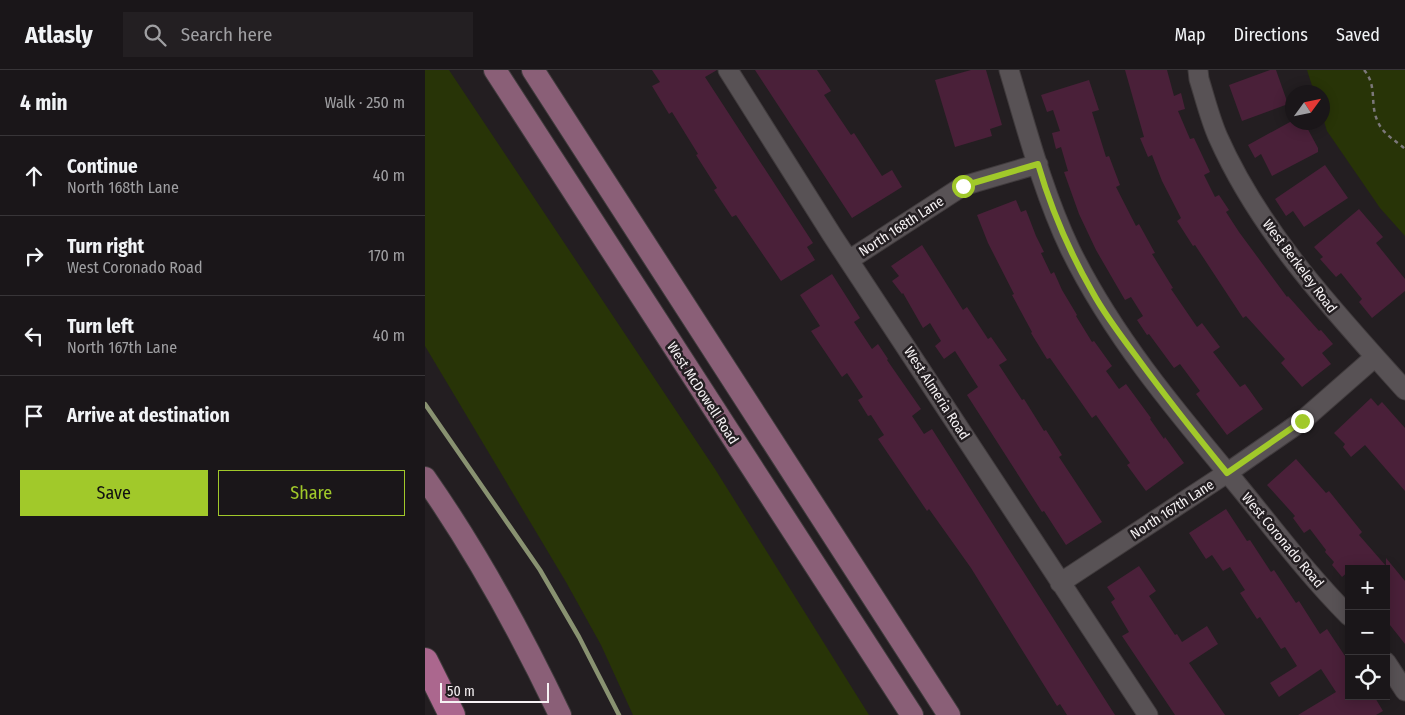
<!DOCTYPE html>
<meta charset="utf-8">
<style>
body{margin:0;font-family:"Fira Sans Condensed",sans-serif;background:#231f22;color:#f1f3f6}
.controls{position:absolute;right:15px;bottom:15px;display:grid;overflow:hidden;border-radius:0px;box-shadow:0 2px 12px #0003}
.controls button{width:45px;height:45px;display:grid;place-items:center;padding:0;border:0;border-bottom:1px solid #383538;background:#1a1619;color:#f1f3f6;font:25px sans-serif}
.compass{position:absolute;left:860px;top:15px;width:45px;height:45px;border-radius:50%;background:#1a1619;box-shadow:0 2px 12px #0003;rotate:57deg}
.scale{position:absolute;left:15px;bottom:12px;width:109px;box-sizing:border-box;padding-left:5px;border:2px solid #f6f2f4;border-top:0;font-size:14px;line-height:18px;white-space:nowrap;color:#f6f2f4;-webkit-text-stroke:4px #231e21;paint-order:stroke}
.stop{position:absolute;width:15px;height:15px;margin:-11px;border:4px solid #a1c92a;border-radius:50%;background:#fff}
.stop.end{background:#a1c92a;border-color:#fff;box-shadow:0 1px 5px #0008}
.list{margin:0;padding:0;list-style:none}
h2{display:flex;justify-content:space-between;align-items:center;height:65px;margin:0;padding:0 20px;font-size:21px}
h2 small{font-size:16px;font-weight:400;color:#9f9fa2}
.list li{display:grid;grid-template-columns:32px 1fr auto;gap:15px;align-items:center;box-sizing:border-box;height:80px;padding:0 20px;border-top:1px solid #383538}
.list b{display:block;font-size:19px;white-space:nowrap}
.list p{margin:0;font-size:16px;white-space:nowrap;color:#9f9fa2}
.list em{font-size:16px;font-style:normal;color:#9f9fa2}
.actions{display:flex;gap:10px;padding:15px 20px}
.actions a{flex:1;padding:11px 0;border:1px solid #a1c92a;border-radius:0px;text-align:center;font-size:18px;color:#a1c92a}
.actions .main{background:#a1c92a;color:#111}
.icon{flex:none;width:28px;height:28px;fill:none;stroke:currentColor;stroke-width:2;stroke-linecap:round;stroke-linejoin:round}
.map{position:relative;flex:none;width:980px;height:645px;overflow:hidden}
header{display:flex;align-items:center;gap:30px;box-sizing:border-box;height:70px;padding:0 25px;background:#1a1619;border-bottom:1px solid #383538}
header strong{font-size:24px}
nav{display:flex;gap:28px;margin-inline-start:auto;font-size:18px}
.search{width:350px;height:45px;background:#231f22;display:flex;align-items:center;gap:12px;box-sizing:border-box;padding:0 18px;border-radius:0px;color:#9f9fa2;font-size:19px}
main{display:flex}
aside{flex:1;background:#1a1619}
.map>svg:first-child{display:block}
.green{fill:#283407}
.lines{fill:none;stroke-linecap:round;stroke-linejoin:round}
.stream{stroke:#899271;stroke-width:4.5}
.building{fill:#4a2039}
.minor-casing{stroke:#403b3d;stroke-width:21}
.major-casing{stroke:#403b3d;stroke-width:24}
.highway-casing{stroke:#403b3d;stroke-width:28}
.path{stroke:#7b7779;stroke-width:2.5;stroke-dasharray:4 4;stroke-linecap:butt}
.minor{stroke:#585255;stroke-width:19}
.major{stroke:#8a5f77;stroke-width:22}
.highway{stroke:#ab678e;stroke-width:26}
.route{stroke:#a1c92a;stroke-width:6}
.labels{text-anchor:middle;stroke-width:5;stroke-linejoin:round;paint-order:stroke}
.street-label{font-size:14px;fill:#f6f2f4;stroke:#231e21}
</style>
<header>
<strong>Atlasly</strong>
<div class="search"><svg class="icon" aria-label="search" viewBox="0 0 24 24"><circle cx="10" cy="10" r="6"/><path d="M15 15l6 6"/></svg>Search here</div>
<nav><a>Map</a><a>Directions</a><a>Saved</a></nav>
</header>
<main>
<aside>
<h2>4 min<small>Walk · 250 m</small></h2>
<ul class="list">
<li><svg class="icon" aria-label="ahead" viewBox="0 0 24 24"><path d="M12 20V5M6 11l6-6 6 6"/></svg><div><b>Continue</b><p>North 168th Lane</p></div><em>40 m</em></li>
<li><svg class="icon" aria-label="right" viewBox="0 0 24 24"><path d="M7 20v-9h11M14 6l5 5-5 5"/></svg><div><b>Turn right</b><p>West Coronado Road</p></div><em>170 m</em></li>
<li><svg class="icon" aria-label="left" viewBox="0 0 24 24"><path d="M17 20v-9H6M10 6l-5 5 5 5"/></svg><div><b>Turn left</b><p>North 167th Lane</p></div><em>40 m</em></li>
<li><svg class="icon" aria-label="arrive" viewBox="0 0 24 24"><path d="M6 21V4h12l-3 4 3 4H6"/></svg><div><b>Arrive at destination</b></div></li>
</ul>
<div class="actions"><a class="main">Save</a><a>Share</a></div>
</aside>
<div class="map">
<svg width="980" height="645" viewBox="0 0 980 645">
<rect width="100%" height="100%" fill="#231e21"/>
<path class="green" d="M 0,0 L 24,0 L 290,399 L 444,645 L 208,645 L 176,575 L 141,512 L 0,276 Z
M 882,0 L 980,0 L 980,166 L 955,138 L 902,61 L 898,48 L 898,22 L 889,22 Z"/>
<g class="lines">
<path class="stream" d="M 0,334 L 115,500 L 154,567 L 194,645"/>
</g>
<path class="building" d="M 227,0 L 292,0 L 280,7 L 388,173 L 382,177 L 390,190 L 356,211 L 311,145 L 307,147 L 289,120 L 292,118 L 271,85 L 273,84 L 247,42 L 244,44 L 227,16 L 235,12 Z
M 330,0 L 392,0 L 406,21 L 399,25 L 426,65 L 429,63 L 457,106 L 467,100 L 477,117 L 427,148 Z
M 546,0 L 561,0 L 577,55 L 565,59 L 567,66 L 530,77 L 510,10 Z
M 700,0 L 742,0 L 749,26 L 756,23 L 760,39 L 753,41 L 765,69 L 769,68 L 785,102 L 779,105 L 790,127 L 794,125 L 804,140 L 801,142 L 814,162 L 862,227 L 863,226 L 894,261 L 896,260 L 908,274 L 897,283 L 906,294 L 877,317 L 856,293 L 860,289 L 821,246 L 818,248 L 770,175 L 768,176 L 752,151 L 756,148 L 737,111 L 727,85 L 723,87 L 715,68 L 719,67 Z
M 845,0 L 851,0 L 863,34 L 817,51 L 804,15 Z
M 664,10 L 674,40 L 667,42 L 681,87 L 684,86 L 695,115 L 691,117 L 711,156 L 714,154 L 730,183 L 727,184 L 748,218 L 746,219 L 772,257 L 777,253 L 795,277 L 788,282 L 815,317 L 820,314 L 838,339 L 802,365 L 771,324 L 775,321 L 755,294 L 749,298 L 724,264 L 722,265 L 712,250 L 718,246 L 706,227 L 700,230 L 671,180 L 654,144 L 639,102 L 643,101 L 636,77 L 631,79 L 627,63 L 635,61 L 628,40 L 622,42 L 616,25 Z
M 865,52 L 879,52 L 893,78 L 893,82 L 847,106 L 836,84 L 830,88 L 823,75 Z
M 900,95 L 923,128 L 879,157 L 868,141 L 861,146 L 850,129 Z
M 591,130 L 596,142 L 601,140 L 611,166 L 619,182 L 616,183 L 626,204 L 629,202 L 637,220 L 652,245 L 651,246 L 667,272 L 669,271 L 687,296 L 681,301 L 694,319 L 701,314 L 726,348 L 725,349 L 739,369 L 740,367 L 759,393 L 721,421 L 702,395 L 705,393 L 671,345 L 667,348 L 625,288 L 622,289 L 606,263 L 607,262 L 587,225 L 589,224 L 563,173 L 552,145 Z
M 934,139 L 958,167 L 951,173 L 980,209 L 980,221 L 947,248 L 934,232 L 937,229 L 916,203 L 911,207 L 895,189 L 898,187 L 889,177 Z
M 497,175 L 538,240 L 542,237 L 563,269 L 566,267 L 582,290 L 574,295 L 597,330 L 599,329 L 619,361 L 621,360 L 637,385 L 634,387 L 677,452 L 641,475 L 619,441 L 617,442 L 542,325 L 553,317 L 530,281 L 519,289 L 510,276 L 516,271 L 505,253 L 498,258 L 478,223 L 477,224 L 467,211 L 474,206 L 466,196 Z
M 407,204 L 435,248 L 429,252 L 447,279 L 453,274 L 463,289 L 462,290 L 496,339 L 487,346 L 499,364 L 507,359 L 690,645 L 642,645 L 635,634 L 632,636 L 546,498 L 504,439 L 502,441 L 453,369 L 459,365 L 446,345 L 443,346 L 433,330 L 438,327 L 422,303 L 417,307 L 386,261 L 395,256 L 375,225 Z
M 946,328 L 953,336 L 957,332 L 980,358 L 980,421 L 940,375 L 926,387 L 918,377 L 920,374 L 909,363 Z
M 871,389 L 901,423 L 904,421 L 937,462 L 934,465 L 961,496 L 961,488 L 980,511 L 980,574 L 961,550 L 961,499 L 924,499 L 924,501 L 917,507 L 907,495 L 909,492 L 900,482 L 901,480 L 885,459 L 879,463 L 868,448 L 870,446 L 842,415 Z
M 801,439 L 822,471 L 825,470 L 846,502 L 849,500 L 871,533 L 874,531 L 895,564 L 902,559 L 924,592 L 924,626 L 949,626 L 958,641 L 951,645 L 873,645 L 911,622 L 896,599 L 854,627 L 845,613 L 872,596 L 860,577 L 856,579 L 835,547 L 832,549 L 815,523 L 820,520 L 805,497 L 798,501 L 787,485 L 781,489 L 764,463 Z
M 714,496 L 731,521 L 724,526 L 750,565 L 752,564 L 757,572 L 782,556 L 793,574 L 764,593 L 800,645 L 750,645 L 697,566 L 704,562 L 686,532 L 690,529 L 682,517 Z"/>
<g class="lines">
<g class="minor-casing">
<path id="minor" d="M 303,0 L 407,165 L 723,645
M 584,0 C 602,60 618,122 645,179 C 687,265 750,340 811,413 C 848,458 883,505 924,546
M 773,0 L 774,9 C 780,28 785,49 793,67 C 836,164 910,242 980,320
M 424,190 L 538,116 L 613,94
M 635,513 L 802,403 L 877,351 L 950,287
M 961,592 L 980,621"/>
</g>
<g class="major-casing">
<path id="major" d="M 70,0 L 487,645
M 108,0 L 524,645
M 0,408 C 53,484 95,561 135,645"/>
</g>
<g class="highway-casing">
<path id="highway" d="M 0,591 L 27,645"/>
</g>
<path class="path" d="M 939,0 C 953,16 944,34 953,52 C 958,64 970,70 980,79"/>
<use href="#minor" class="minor"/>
<use href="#major" class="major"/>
<use href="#highway" class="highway"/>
</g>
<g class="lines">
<path class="route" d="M 538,116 L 613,94 C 626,139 645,183 668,223 C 680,245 696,266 711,286 C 740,326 771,365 802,403 L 877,351"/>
</g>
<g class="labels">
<g class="street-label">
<text transform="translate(476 156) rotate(-33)" y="5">North 168th Lane</text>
<text transform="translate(875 196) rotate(53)" y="5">West Berkeley Road</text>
<text transform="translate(278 323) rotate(57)" y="5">West McDowell Road</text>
<text transform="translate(512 323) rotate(57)" y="5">West Almeria Road</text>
<text transform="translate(747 439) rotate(-33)" y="5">North 167th Lane</text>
<text transform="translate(858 470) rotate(50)" y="5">West Coronado Road</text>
</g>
</g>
</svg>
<div class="controls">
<button>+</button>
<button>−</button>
<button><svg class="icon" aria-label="locate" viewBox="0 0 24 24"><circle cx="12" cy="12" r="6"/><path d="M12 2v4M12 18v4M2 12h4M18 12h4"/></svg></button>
</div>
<svg class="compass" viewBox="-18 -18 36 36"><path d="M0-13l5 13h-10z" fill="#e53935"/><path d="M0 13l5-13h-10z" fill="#9f9fa2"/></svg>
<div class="scale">50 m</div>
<div class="stop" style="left:538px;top:116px"></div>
<div class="stop end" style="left:877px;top:351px"></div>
</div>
</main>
